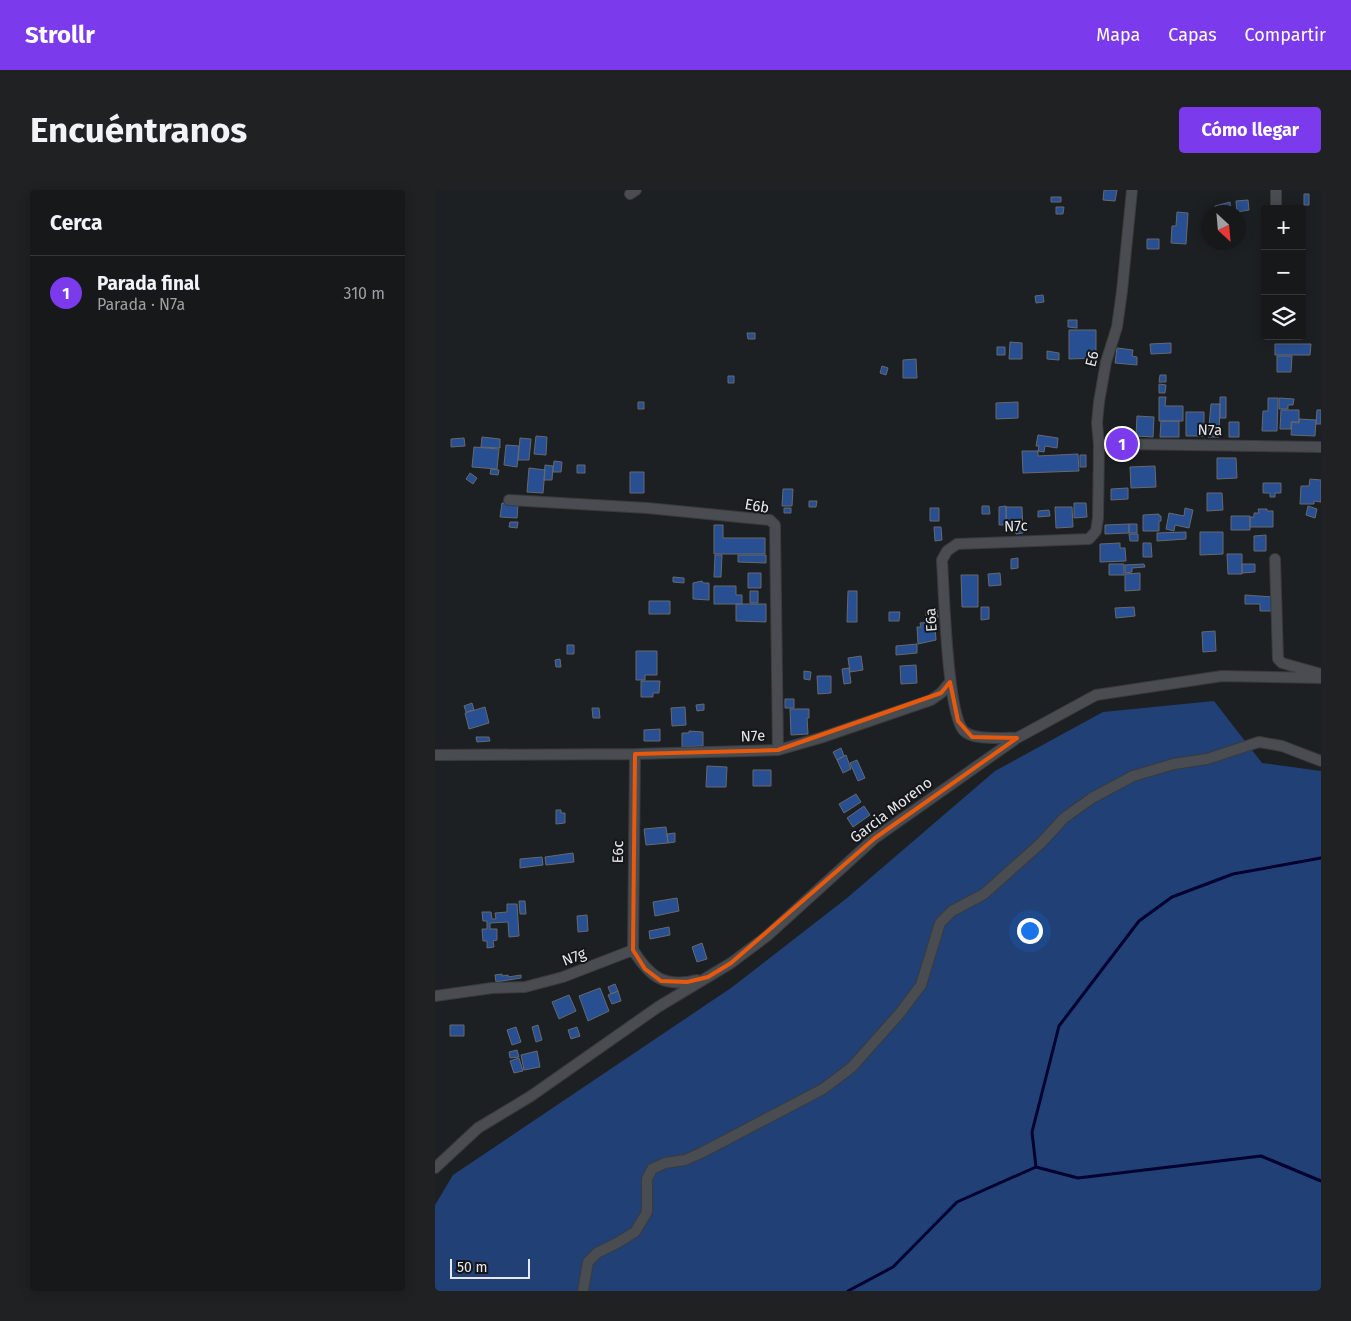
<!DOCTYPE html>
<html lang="es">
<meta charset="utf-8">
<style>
body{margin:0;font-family:"Fira Sans",sans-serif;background:#1f2123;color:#f1f3f6}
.controls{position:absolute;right:15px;top:15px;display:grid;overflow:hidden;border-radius:5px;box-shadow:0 2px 12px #0003}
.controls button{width:45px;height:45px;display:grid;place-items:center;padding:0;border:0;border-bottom:1px solid #353739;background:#16181a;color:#f1f3f6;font:25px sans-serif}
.compass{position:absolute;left:766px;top:15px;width:45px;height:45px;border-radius:50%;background:#16181a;box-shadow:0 2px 12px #0003;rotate:154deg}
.scale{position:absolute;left:15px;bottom:12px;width:80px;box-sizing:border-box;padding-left:5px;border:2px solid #e7e8eb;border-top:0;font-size:14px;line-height:18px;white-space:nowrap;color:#e7e8eb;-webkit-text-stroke:4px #14161a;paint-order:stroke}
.you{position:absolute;left:594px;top:740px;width:18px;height:18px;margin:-12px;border:4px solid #fff;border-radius:50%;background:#1a73e8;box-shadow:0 0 0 8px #1a73e833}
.badge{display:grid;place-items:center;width:32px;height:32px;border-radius:50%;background:#7c3aed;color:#fff;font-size:16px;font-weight:700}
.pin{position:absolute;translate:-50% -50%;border:2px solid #fff;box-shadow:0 1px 5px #0006}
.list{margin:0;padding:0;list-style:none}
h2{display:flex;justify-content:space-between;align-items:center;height:65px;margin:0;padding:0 20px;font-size:21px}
h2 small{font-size:16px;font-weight:400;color:#9ea0a2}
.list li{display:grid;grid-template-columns:32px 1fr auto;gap:15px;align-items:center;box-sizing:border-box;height:75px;padding:0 20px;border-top:1px solid #353739}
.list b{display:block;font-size:19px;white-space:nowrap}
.list p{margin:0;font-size:16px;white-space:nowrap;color:#9ea0a2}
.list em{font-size:16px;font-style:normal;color:#9ea0a2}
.icon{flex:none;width:28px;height:28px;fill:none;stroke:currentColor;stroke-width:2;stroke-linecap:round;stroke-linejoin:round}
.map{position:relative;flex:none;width:886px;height:1101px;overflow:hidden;border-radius:5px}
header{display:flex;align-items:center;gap:30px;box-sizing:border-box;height:70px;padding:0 25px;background:#7c3aed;color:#fff}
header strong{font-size:24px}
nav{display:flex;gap:28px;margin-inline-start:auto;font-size:18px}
.intro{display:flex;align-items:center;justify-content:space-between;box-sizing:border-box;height:120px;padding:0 30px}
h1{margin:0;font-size:35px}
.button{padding:12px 22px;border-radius:5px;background:#7c3aed;color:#fff;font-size:18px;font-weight:700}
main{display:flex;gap:30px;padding:0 30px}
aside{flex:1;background:#16181a;border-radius:5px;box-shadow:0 2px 12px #0003}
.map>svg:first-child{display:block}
.green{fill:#204076}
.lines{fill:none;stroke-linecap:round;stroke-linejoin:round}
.stream{stroke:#000230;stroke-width:3}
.building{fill:#284f91;stroke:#66696e}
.street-casing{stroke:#393a3e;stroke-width:12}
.street{stroke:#494c50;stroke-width:10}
.marked{fill:none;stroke:#e8590c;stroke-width:4;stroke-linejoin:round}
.labels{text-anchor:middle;stroke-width:4;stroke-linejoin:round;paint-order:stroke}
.street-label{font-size:15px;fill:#e7e8eb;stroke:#14161a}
</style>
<header>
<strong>Strollr</strong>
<nav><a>Mapa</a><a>Capas</a><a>Compartir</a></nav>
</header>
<div class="intro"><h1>Encuéntranos</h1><a class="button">Cómo llegar</a></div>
<main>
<aside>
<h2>Cerca<small></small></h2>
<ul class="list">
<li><span class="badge">1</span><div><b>Parada final</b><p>Parada · N7a</p></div><em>310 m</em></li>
</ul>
</aside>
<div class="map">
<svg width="886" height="1101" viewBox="0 0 886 1101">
<rect width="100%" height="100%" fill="#1d2023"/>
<path class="green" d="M 779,511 L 827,573 L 886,581 L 886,1101 L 0,1101 L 0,1015 L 18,985 L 296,798 L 412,708 L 560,581 L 668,522 Z"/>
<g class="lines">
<path class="stream" d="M 601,977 L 597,942 L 624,836 L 704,731 L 737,707 L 798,684 L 886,668
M 413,1101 L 458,1077 L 522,1012 L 601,977 L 643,988 L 826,966 L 886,991"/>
</g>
<path class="building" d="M 669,0 L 682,0 L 680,11 L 668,10 Z
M 869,4 L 874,4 L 874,15 L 869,15 Z
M 616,7 L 626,7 L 626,12 L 616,12 Z
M 813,10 L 814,20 L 802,22 L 801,11 Z
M 795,12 L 796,22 L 780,22 L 780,16 Z
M 621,17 L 629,17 L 628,24 L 621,24 Z
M 742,22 L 753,23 L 751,54 L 736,53 L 737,36 L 741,36 Z
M 712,49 L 724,49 L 724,59 L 712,59 Z
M 608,105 L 609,112 L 601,113 L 600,106 Z
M 633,130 L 642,130 L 642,138 L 633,137 Z
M 634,140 L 661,140 L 661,168 L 634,169 Z
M 312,143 L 320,143 L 320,149 L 313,149 Z
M 575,152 L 587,153 L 587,169 L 574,169 Z
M 736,153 L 736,163 L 716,164 L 715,154 Z
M 840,154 L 876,154 L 875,165 L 840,165 Z
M 562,157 L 570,157 L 570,165 L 562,165 Z
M 682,158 L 698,160 L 697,166 L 702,167 L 702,175 L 680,173 Z
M 612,161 L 624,163 L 624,170 L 612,169 Z
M 842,166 L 857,166 L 856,182 L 842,182 Z
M 481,169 L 482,188 L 468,188 L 468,170 Z
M 447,176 L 453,178 L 451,185 L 445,183 Z
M 725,185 L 731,185 L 731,192 L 724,192 Z
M 293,186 L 299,186 L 299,193 L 293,193 Z
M 724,194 L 731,195 L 730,203 L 724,203 Z
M 724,207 L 731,207 L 730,216 L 748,216 L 748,231 L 724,231 Z
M 785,207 L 791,207 L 791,228 L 785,228 Z
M 833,208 L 843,208 L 842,241 L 827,241 L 828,221 L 833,221 Z
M 844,208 L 859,209 L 858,215 L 853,215 L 853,219 L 844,219 Z
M 203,212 L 209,212 L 209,219 L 203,219 Z
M 583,212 L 583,228 L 561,229 L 561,213 Z
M 776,214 L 785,214 L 784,247 L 773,247 Z
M 846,220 L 864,220 L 864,232 L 856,232 L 856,239 L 845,239 Z
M 882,220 L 886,220 L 886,234 L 881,234 Z
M 751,222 L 769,222 L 769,246 L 751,246 Z
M 702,226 L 719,227 L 718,247 L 701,246 Z
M 864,229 L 881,230 L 880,246 L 856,245 L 857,232 L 864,233 Z
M 726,231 L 744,231 L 744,247 L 725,247 Z
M 794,232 L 804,232 L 804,247 L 794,247 Z
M 603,245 L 623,248 L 622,258 L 610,256 L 609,262 L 603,261 L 604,256 L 601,256 Z
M 101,246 L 112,247 L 111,265 L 99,264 Z
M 47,247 L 65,249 L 65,258 L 46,257 Z
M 29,248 L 30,256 L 16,257 L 16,249 Z
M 85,248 L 96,249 L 94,270 L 83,270 Z
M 71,255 L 84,256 L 82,277 L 69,275 Z
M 39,257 L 64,259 L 62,279 L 37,277 Z
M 587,261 L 603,261 L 603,266 L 643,264 L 644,281 L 588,283 Z
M 645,265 L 651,265 L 651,277 L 645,277 Z
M 782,268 L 801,268 L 802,288 L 782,289 Z
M 119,271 L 127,272 L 126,282 L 118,282 Z
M 110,275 L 118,276 L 117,290 L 109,290 Z
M 142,275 L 150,275 L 150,283 L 142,283 Z
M 720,276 L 721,297 L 696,298 L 695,277 Z
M 94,278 L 110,280 L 108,303 L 92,302 Z
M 56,279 L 64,280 L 63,285 L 55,284 Z
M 195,282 L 209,282 L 209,303 L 195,303 Z
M 35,283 L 42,288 L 38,294 L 31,289 Z
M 875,289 L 886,290 L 886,312 L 879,311 L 879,314 L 865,314 L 866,296 L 874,296 Z
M 828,293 L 846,293 L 846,303 L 840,303 L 840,307 L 835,307 L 835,303 L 828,303 Z
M 693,298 L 693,309 L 676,310 L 676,299 Z
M 348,299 L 358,299 L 357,316 L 347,316 Z
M 772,303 L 787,303 L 788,320 L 772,321 Z
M 374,311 L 382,311 L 381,317 L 374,317 Z
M 67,313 L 83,314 L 82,328 L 65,327 Z
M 639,313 L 651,313 L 652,327 L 639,328 Z
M 547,316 L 554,316 L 555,324 L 547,324 Z
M 571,316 L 571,335 L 564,335 L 564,317 Z
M 873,316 L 882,319 L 880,328 L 871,325 Z
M 571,317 L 587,317 L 588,343 L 581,344 L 580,338 L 572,338 Z
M 620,317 L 637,317 L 638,337 L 621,338 Z
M 349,318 L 356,318 L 356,323 L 349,323 Z
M 495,318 L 504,318 L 504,331 L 495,331 Z
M 750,318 L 758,320 L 754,338 L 740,335 L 739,341 L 731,339 L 734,323 L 749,326 Z
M 823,319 L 832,319 L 832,321 L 838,321 L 838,337 L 815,337 L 815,327 L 819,327 L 819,323 L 824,323 Z
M 614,320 L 615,326 L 603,327 L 603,321 Z
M 724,324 L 724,326 L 726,326 L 726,331 L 724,331 L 724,341 L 708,341 L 708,325 Z
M 796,326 L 815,326 L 815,340 L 796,340 Z
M 75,332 L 83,332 L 82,338 L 74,337 Z
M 694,334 L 694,343 L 670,344 L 670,335 Z
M 694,334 L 702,334 L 702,343 L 694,343 Z
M 279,335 L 288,335 L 288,348 L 330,348 L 330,364 L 279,364 Z
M 499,337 L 506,337 L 507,350 L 500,351 Z
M 751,342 L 751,349 L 722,351 L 722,343 Z
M 765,342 L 788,342 L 788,364 L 765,365 Z
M 694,344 L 703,344 L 703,351 L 695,351 Z
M 831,345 L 831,361 L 819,361 L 819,346 Z
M 685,353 L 685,358 L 690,358 L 691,371 L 665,372 L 665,354 Z
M 708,353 L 716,353 L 717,367 L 708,367 Z
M 792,364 L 807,364 L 807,384 L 793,384 Z
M 280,365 L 287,365 L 286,387 L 279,387 Z
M 303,365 L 331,365 L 331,373 L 303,372 Z
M 583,368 L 583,378 L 576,379 L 576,369 Z
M 674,374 L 689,374 L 689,385 L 674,385 Z
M 709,374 L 710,377 L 697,378 L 697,382 L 690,383 L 690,375 Z
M 807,374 L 820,374 L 820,382 L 807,383 Z
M 313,383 L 326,383 L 326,398 L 313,398 Z
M 565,383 L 566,395 L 554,396 L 553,384 Z
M 705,383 L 705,400 L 690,401 L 690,384 Z
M 526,385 L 543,385 L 543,417 L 527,417 Z
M 238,387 L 249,388 L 249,393 L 238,392 Z
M 267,391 L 268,393 L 274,393 L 274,410 L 258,409 L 258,393 Z
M 279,396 L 301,396 L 301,405 L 307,405 L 307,414 L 279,414 Z
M 315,401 L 323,401 L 323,413 L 315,413 Z
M 413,401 L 422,401 L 422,432 L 412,432 Z
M 810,405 L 838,407 L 838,421 L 825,421 L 825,414 L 810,414 Z
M 214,411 L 235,411 L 235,424 L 214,424 Z
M 301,414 L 331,414 L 331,432 L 301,431 Z
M 546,417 L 554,417 L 554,429 L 546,430 Z
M 699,417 L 700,426 L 681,428 L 680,418 Z
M 502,420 L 503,428 L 491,429 L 491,421 Z
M 454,422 L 465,422 L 464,431 L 454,431 Z
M 495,432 L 496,436 L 500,436 L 501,450 L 483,454 L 482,437 L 486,437 L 485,433 Z
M 780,441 L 781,461 L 768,462 L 767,442 Z
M 482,454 L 482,463 L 461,465 L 461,456 Z
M 132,455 L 139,455 L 139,464 L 132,464 Z
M 201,461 L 222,461 L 222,485 L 210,485 L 210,490 L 201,490 Z
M 426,466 L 428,480 L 415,482 L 413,468 Z
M 125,469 L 126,477 L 121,477 L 120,470 Z
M 481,475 L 482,493 L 466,494 L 465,476 Z
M 414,478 L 416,493 L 409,494 L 407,479 Z
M 369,481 L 376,482 L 375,490 L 369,489 Z
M 382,486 L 396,486 L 396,503 L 383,504 Z
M 206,491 L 225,491 L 224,503 L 218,503 L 218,507 L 206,507 Z
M 350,509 L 359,509 L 359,518 L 350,518 Z
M 37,513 L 39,520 L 31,522 L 29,516 Z
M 269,514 L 269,520 L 262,521 L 261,515 Z
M 50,517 L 54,533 L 34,539 L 30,523 Z
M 250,517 L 251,535 L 237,536 L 236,518 Z
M 157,518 L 164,518 L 165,528 L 158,528 Z
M 355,519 L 374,519 L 374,528 L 372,528 L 373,544 L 356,545 Z
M 225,539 L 225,551 L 209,551 L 209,540 Z
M 254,541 L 268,542 L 268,556 L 247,557 L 247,543 L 254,543 Z
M 41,547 L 54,547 L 55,551 L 42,552 Z
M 406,558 L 409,566 L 402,570 L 398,562 Z
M 411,565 L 416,579 L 408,583 L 402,570 Z
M 422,570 L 430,588 L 423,591 L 415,573 Z
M 272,576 L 292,577 L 291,597 L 271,597 Z
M 318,580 L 336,580 L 336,596 L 318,596 Z
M 421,604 L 426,612 L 409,623 L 404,614 Z
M 429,616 L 435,625 L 418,637 L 412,628 Z
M 121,620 L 126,620 L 126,623 L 130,623 L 130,633 L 121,634 Z
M 231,637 L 233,653 L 211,655 L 209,639 Z
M 240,643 L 240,652 L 233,653 L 232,644 Z
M 138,663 L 139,672 L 111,675 L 110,667 Z
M 107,667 L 108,675 L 85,678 L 85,669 Z
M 242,708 L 244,721 L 220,726 L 218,712 Z
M 84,711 L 90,711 L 91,724 L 85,724 Z
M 72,714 L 82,714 L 84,746 L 74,747 L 73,732 L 55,733 L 55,739 L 62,739 L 62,750 L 58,751 L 59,757 L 52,758 L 52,751 L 48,751 L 47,739 L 52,739 L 52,731 L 48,731 L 47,722 L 56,722 L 57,729 L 61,729 L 60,723 L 72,722 Z
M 152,725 L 153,741 L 143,742 L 142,726 Z
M 234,737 L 235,745 L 215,749 L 214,741 Z
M 267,753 L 272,769 L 262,772 L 257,757 Z
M 67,784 L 67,786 L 73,785 L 73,787 L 86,785 L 86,788 L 61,792 L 60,785 Z
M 180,794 L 183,801 L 176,804 L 173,797 Z
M 165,798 L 174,821 L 153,831 L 144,806 Z
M 183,801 L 186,811 L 177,814 L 173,805 Z
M 134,805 L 141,821 L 124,829 L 117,812 Z
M 15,835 L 29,835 L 29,846 L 15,846 Z
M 103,835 L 107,850 L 101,852 L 97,837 Z
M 81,837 L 86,852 L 77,855 L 72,840 Z
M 142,837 L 145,846 L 136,849 L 133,840 Z
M 82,860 L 84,867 L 75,868 L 74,862 Z
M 102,861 L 105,877 L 89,880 L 86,865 Z
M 84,868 L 88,881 L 79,883 L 75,871 Z"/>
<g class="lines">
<g class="street-casing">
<path id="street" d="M 841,0 L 841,19
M 195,4 L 201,0
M 664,255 L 687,254 L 886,257
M 74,310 L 212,318 L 335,330 L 340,335 L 343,560
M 840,369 L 843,469 L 847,473 L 886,484
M 582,548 C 568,547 539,551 529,541 C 512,525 509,400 507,370 L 512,361 L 522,354 L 654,349 L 661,341 L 663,328 L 664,255 L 662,233 L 664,212 L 671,172 L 682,137 L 687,101 L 697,0
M 0,565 L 200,564 L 343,560 L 385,548 L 496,510 L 506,503 L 515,492
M 198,760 L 200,564
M 198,760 C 215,787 229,798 262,790
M 0,806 L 57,798 L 90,797 L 128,787 L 198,760
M 0,978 L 43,938 L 96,906 L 223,817 L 296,773 L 332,746 L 440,648 L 582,548 L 661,505 L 787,486 L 886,488
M 148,1101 L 153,1072 L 162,1063 L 182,1053 L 200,1042 L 212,1022 L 212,989 L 217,979 L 230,973 L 250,970 L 266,963 L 388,899 L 417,877 L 465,823 L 486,795 L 505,733 L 517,721 L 549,704 L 606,653 L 629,628 L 657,608 L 698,586 L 739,574 L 772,569 L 824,552 L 847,556 L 886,571"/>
</g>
<use href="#street" class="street"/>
</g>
<path class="marked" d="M 515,492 L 523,531 L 537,547 L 582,548 L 440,648 L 296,773 L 273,787 L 252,792 L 226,791 L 210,779 L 198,760 L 200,564 L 343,560 L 506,503 Z"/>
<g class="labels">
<g class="street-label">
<text transform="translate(657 169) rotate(-76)" y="5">E6</text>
<text transform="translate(775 240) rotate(1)" y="5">N7a</text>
<text transform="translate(322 316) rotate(10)" y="5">E6b</text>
<text transform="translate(581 336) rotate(-2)" y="5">N7c</text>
<text transform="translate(496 430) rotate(-94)" y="5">E6a</text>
<text transform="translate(318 546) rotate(-2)" y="5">N7e</text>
<text transform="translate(456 620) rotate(-37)" y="5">Garcia Moreno</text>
<text transform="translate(183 662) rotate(-89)" y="5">E6c</text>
<text transform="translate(139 767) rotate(-21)" y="5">N7g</text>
</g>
</g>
</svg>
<div class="controls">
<button>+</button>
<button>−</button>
<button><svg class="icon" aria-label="layers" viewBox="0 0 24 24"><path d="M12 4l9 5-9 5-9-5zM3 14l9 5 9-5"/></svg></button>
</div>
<svg class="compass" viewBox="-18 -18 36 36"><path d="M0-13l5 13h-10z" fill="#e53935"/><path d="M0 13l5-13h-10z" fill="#9ea0a2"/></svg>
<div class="scale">50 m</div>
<div class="you"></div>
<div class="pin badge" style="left:687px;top:254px">1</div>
</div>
</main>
